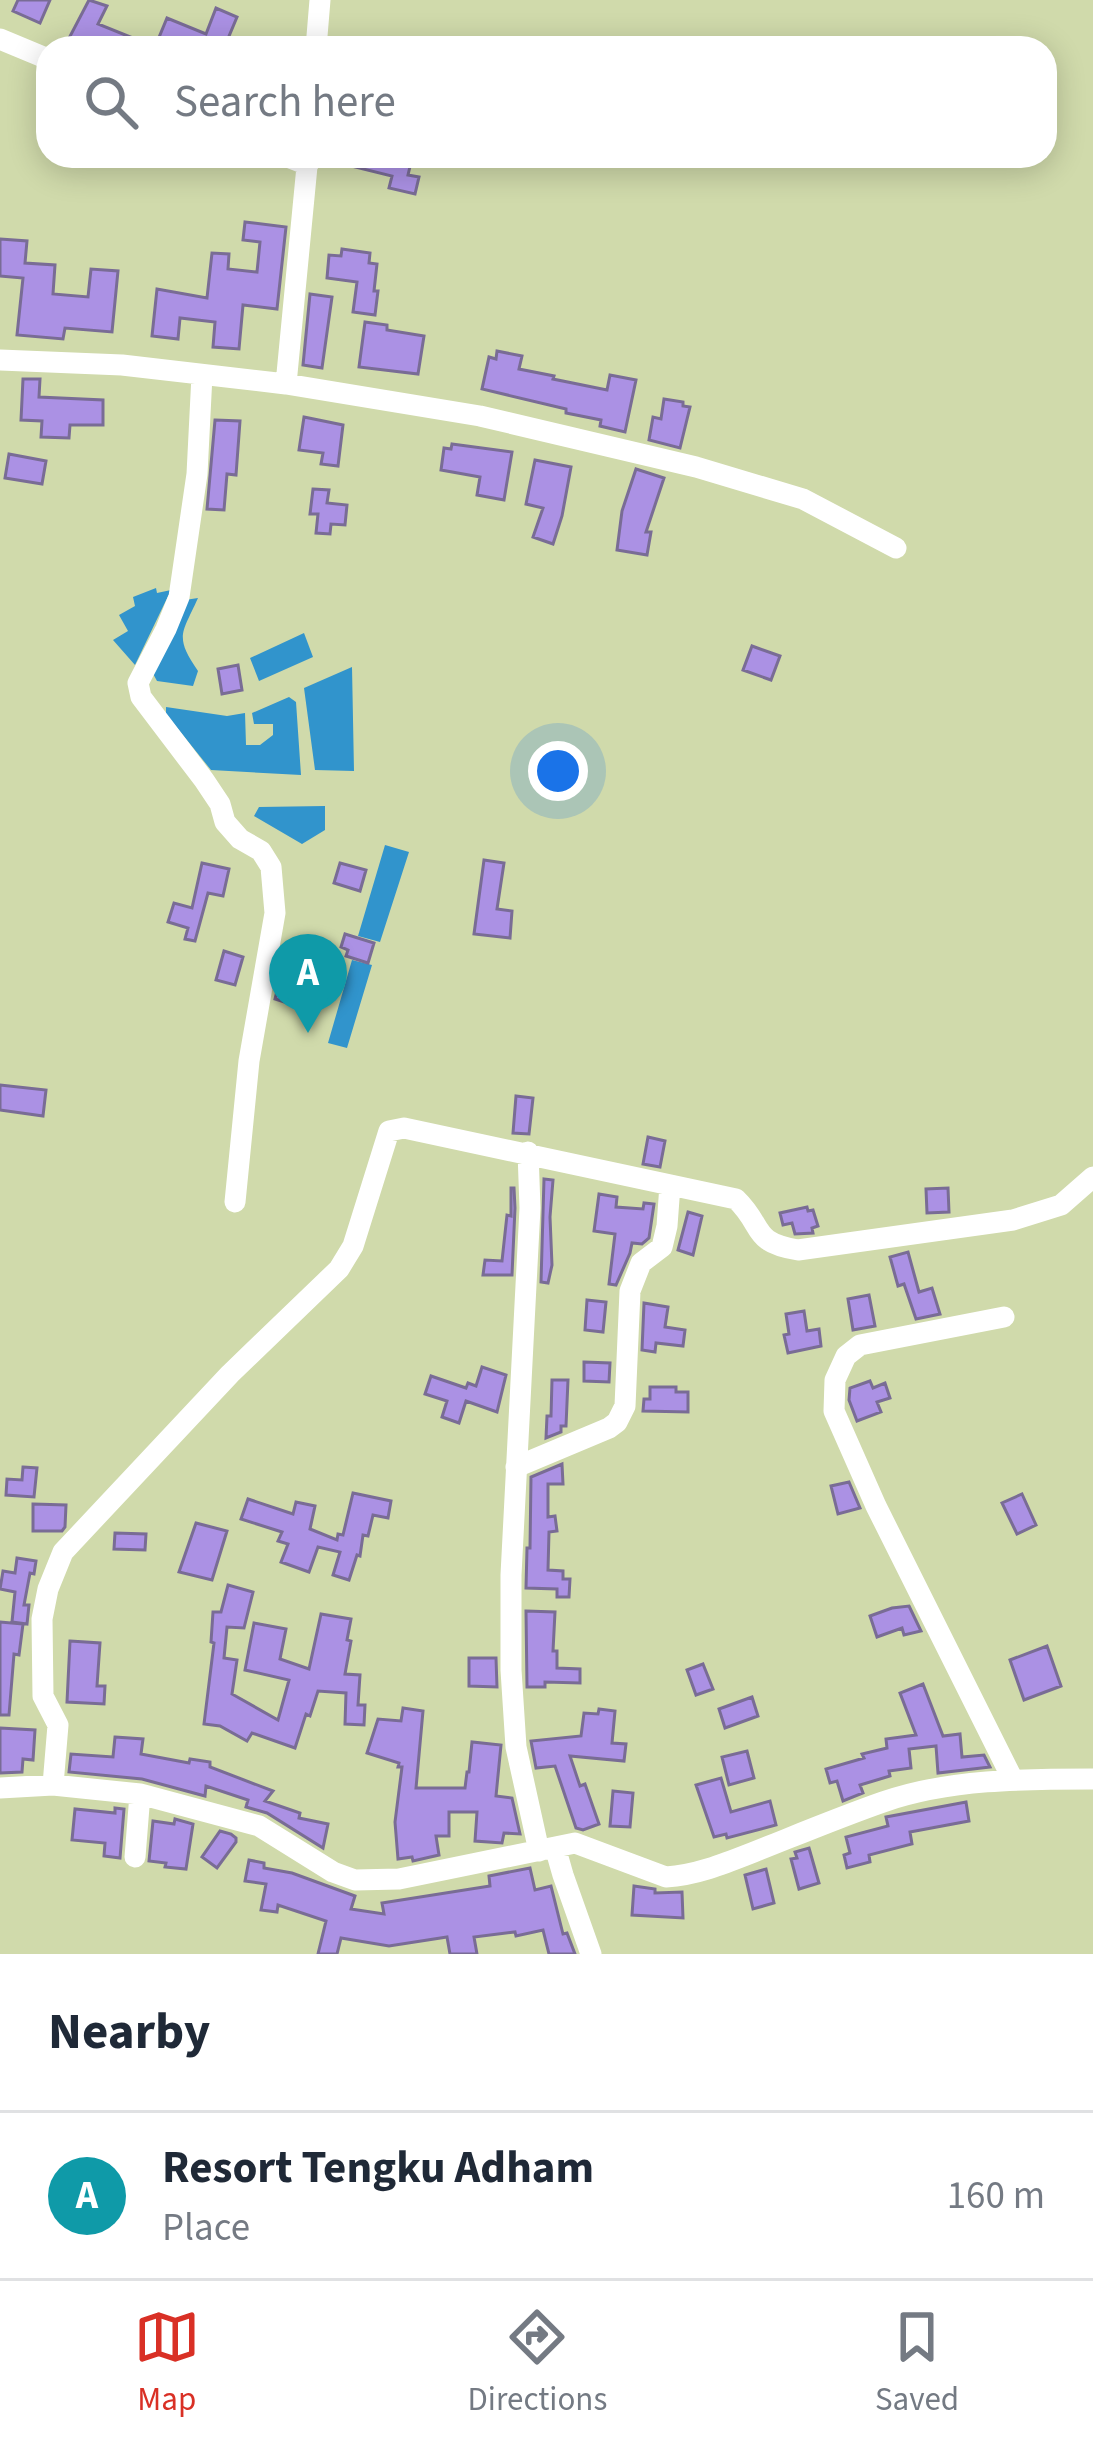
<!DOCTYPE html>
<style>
body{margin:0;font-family:"Source Sans 3",sans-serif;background:#f2f2f3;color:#1f2937}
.you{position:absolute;left:558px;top:771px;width:42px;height:42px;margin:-30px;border:9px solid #fff;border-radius:50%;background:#1a73e8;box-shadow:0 0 0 18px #1a73e833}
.badge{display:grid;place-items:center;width:78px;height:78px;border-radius:50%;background:#d93025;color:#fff;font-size:39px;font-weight:700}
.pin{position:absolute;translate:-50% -99px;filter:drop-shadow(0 3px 6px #0008)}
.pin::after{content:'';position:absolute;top:63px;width:42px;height:36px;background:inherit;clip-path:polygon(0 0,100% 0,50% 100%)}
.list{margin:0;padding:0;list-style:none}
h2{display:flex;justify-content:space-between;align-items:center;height:156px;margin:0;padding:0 48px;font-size:51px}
h2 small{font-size:39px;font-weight:400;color:#747a83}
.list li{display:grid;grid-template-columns:78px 1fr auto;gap:36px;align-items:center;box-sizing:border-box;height:168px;padding:0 48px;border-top:3px solid #e0e1e3}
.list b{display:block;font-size:45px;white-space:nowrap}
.list p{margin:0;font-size:39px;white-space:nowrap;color:#747a83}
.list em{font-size:39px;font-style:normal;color:#747a83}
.icon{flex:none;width:66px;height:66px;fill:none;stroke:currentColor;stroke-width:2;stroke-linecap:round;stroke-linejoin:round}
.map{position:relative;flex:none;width:1093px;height:1954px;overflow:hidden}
.search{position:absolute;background:#fff;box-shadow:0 6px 30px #0003;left:36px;right:36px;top:36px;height:132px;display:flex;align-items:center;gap:30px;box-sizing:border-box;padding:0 42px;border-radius:36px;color:#747a83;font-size:45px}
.sheet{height:324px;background:#fff}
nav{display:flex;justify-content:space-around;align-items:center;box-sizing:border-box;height:168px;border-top:3px solid #e0e1e3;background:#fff;font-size:33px;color:#747a83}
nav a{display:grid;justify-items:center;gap:6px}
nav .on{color:#d93025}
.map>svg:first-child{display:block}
.water{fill:#3194cc}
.building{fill:#ab91e4;stroke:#796c95;stroke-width:3}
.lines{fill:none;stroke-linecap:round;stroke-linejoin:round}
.minor{stroke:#fff;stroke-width:21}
</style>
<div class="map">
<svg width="1093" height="1954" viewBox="0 0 1093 1954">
<rect width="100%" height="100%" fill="#d0daab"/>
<path class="water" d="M 156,588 L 157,593 L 171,590 L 135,665 L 113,640 L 128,631 L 119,615 L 135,606 L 133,597 Z
M 198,598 C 182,634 174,636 198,671 L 193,686 L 157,681 L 151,670 L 185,600 Z
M 304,633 L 313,657 L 259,681 L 250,658 Z
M 352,667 L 354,771 L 315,770 L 304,688 Z
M 289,697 L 296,702 L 301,775 L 211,770 L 166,714 L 166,707 L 227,716 L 245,713 L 246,745 L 260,745 L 273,735 L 273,724 L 254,724 L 252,713 Z
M 325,806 L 325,830 L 302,844 L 254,816 L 259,807 Z
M 385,845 L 409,852 L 380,942 L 358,936 Z
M 352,960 L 372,965 L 347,1048 L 328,1043 Z"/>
<path class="building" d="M 18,0 L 50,0 L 40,23 L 13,11 Z
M 89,0 L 107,6 L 98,24 L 155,47 L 167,18 L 206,34 L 216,8 L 237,17 L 224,48 L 79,48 L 67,42 Z
M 358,156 L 412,158 L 408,175 L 419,177 L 415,194 L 389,188 L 392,176 L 355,167 Z
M 245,222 L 286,227 L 277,309 L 243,305 L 239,349 L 213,347 L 215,322 L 180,318 L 178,339 L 152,336 L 157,289 L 207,298 L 212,253 L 229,254 L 228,269 L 257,272 L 260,242 L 243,240 Z
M 0,239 L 27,241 L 25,263 L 55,265 L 53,294 L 88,297 L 91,269 L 118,271 L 112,332 L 65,328 L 63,339 L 17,335 L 23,278 L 0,276 Z
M 342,249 L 370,253 L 369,263 L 377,264 L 374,291 L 378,291 L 375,315 L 353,312 L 357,282 L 327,278 L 329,255 L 341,256 Z
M 310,294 L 332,297 L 322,368 L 303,365 Z
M 365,322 L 387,325 L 387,330 L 424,336 L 418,374 L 359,367 Z
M 497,351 L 522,356 L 519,369 L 554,376 L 553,379 L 607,390 L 610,375 L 636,380 L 625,432 L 600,426 L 601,420 L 566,413 L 566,409 L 482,389 L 489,357 L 496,359 Z
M 23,379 L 40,379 L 39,397 L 103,400 L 103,425 L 70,425 L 69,438 L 41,437 L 42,421 L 21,420 Z
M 664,399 L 683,402 L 683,406 L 690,407 L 680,448 L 649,440 L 653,417 L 661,419 Z
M 304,417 L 343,425 L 338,466 L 321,464 L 323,453 L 299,450 Z
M 215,420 L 240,421 L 236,475 L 227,474 L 224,510 L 207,509 Z
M 452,444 L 512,452 L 504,500 L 477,495 L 480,477 L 441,470 L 444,448 L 451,449 Z
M 9,454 L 46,461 L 42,484 L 5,478 Z
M 535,460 L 571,467 L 562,516 L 553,544 L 533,537 L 543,508 L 526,504 Z
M 636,469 L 664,478 L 646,532 L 651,532 L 647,555 L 617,550 L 622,511 Z
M 313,489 L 329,490 L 327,503 L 347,505 L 345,525 L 331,524 L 330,534 L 316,533 L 318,514 L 310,514 Z
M 752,646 L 780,656 L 771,680 L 743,670 Z
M 238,665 L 242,690 L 222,694 L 218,669 Z
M 484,860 L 504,863 L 497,909 L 512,911 L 510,938 L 474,934 Z
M 202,863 L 229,869 L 223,896 L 208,893 L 195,941 L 185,939 L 188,928 L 168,922 L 174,903 L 192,908 Z
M 340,863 L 366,870 L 360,891 L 334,883 Z
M 345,934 L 374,943 L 368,963 L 346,956 L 348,950 L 341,947 Z
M 302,950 L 313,953 L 297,1006 L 275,999 L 286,956 L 299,960 Z
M 224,951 L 243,957 L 235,985 L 216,980 Z
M 0,1085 L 46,1090 L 43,1116 L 0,1110 Z
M 516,1096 L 533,1098 L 529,1134 L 513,1133 Z
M 648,1137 L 665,1141 L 660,1167 L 643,1164 Z
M 544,1179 L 553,1180 L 550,1217 L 552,1265 L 548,1283 L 541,1282 Z
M 511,1188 L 514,1188 L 515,1208 L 512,1275 L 483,1275 L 485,1260 L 502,1261 L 507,1215 L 511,1216 Z
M 948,1188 L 949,1212 L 927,1213 L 926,1189 Z
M 599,1194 L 617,1197 L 616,1207 L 643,1209 L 644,1203 L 654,1204 L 649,1238 L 642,1244 L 632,1243 L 630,1253 L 616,1285 L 609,1284 L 615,1234 L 594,1231 Z
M 807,1207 L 808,1211 L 813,1210 L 818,1226 L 812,1228 L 813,1233 L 795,1234 L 792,1223 L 783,1225 L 780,1213 Z
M 688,1212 L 702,1216 L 693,1255 L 678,1250 Z
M 908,1252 L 919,1292 L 932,1288 L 940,1314 L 916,1319 L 904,1284 L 898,1286 L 890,1257 Z
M 869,1295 L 875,1326 L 853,1330 L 848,1299 Z
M 587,1300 L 606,1302 L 603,1332 L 585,1330 Z
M 644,1303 L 668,1307 L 665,1327 L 685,1330 L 683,1346 L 656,1343 L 655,1352 L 642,1350 Z
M 804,1311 L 807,1331 L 819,1329 L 821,1346 L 788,1353 L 784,1335 L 789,1334 L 786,1314 Z
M 584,1362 L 610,1363 L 609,1382 L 584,1381 Z
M 482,1367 L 506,1375 L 497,1412 L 466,1401 L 459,1423 L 442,1417 L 447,1401 L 425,1394 L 431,1376 L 466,1388 L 468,1383 L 476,1386 Z
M 552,1380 L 568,1380 L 566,1426 L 561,1426 L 561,1432 L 546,1438 L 547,1416 L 551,1416 Z
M 870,1381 L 873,1388 L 885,1383 L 890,1398 L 877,1402 L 881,1412 L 857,1421 L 849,1400 L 850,1388 Z
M 650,1387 L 676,1387 L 676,1392 L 688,1392 L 688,1412 L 643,1411 L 644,1399 L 650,1399 Z
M 562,1464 L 563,1484 L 548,1484 L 548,1517 L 555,1516 L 557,1531 L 549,1532 L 548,1570 L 563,1571 L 563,1579 L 570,1579 L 569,1597 L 557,1597 L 557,1589 L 526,1588 L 527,1548 L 530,1548 L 531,1477 Z
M 23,1467 L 37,1468 L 34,1497 L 6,1495 L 7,1479 L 22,1480 Z
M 849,1482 L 860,1508 L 838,1514 L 831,1486 Z
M 353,1493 L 391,1501 L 388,1518 L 373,1515 L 368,1536 L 363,1535 L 360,1556 L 357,1555 L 349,1580 L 333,1575 L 340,1552 L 318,1547 L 309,1572 L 281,1562 L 288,1544 L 278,1541 L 282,1532 L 241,1519 L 248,1499 L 293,1514 L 296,1502 L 315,1506 L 310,1529 L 337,1540 L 338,1534 L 343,1535 Z
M 1022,1494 L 1036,1525 L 1017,1534 L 1002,1503 Z
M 33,1504 L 66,1505 L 65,1527 L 62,1531 L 33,1531 Z
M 196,1523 L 227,1531 L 212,1580 L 179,1572 Z
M 115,1533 L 146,1534 L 145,1550 L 114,1549 Z
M 17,1558 L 36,1561 L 34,1574 L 30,1573 L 24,1605 L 29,1605 L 27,1624 L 12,1622 L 15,1592 L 0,1589 L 3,1571 L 15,1573 Z
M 228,1585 L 253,1592 L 244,1628 L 227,1627 L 224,1658 L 237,1660 L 232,1694 L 278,1720 L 289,1680 L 245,1670 L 254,1623 L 286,1629 L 280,1659 L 309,1669 L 321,1614 L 351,1619 L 347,1640 L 351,1641 L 345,1674 L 360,1675 L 358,1705 L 365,1705 L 364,1725 L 345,1724 L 346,1693 L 318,1691 L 310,1716 L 306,1714 L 295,1748 L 252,1733 L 247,1741 L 220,1726 L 204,1724 L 214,1643 L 211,1642 L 213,1612 L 221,1612 Z
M 909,1606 L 921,1631 L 904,1635 L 902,1628 L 877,1637 L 870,1616 L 892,1608 Z
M 526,1611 L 555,1612 L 553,1651 L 557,1651 L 557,1668 L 580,1669 L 580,1683 L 545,1682 L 545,1687 L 527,1687 Z
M 0,1622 L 23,1624 L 19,1655 L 14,1654 L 9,1715 L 0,1715 Z
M 70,1641 L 100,1643 L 97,1686 L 105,1686 L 104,1704 L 67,1702 Z
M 1047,1646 L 1061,1686 L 1024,1700 L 1010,1660 Z
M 469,1658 L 496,1658 L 497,1687 L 469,1686 Z
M 703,1664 L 713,1689 L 696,1695 L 687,1670 Z
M 923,1684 L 943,1736 L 960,1734 L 962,1757 L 984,1755 L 990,1767 L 938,1773 L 936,1746 L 909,1749 L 911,1768 L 889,1771 L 890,1776 L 860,1785 L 863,1793 L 843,1801 L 837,1781 L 830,1783 L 826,1769 L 864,1758 L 862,1754 L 887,1748 L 886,1739 L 916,1735 L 900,1693 Z
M 752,1697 L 758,1716 L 725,1728 L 719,1709 Z
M 403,1708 L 423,1711 L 416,1788 L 465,1788 L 467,1772 L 469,1772 L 472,1742 L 501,1745 L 496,1796 L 512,1798 L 520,1834 L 504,1833 L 502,1843 L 475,1841 L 477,1812 L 449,1812 L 449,1836 L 436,1836 L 439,1855 L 413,1861 L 412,1857 L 398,1859 L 395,1822 L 402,1767 L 398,1767 L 399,1763 L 367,1753 L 378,1719 L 401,1721 Z
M 599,1709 L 615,1711 L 612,1743 L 626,1744 L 624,1761 L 570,1756 L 580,1786 L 585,1784 L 599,1824 L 583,1830 L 576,1828 L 555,1766 L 536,1768 L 531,1741 L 581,1736 L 584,1713 L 598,1714 Z
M 0,1728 L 35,1730 L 33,1760 L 23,1759 L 22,1772 L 0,1773 Z
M 115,1737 L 143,1739 L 141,1754 L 189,1763 L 190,1759 L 210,1762 L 210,1767 L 273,1791 L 265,1801 L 300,1813 L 299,1818 L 328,1824 L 323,1848 L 267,1813 L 246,1807 L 248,1800 L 206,1786 L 205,1796 L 142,1779 L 69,1772 L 71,1754 L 113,1757 Z
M 747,1751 L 754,1778 L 729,1785 L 722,1757 Z
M 721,1778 L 731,1812 L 770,1801 L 776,1825 L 727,1838 L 726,1834 L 714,1837 L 696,1785 Z
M 613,1791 L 633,1793 L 630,1827 L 610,1826 Z
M 966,1802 L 969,1821 L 910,1832 L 912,1844 L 869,1855 L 870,1862 L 847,1868 L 844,1855 L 850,1853 L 846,1837 L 888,1826 L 886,1817 Z
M 115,1808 L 124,1809 L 120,1858 L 104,1856 L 105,1843 L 72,1840 L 75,1809 L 115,1813 Z
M 175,1819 L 193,1824 L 186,1869 L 165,1867 L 166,1863 L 149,1861 L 153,1821 L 174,1824 Z
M 220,1831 L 231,1834 L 236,1838 L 236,1842 L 217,1868 L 202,1857 Z
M 809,1848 L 819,1883 L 799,1889 L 791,1859 L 797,1858 L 795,1852 Z
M 249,1860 L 264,1863 L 264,1868 L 292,1873 L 355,1896 L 351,1909 L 384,1914 L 382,1903 L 490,1886 L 489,1876 L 530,1868 L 535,1890 L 551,1886 L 563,1934 L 567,1933 L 575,1954 L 549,1954 L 543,1930 L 516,1936 L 515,1932 L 474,1937 L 477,1954 L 450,1954 L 447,1937 L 389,1946 L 341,1938 L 337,1954 L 318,1954 L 326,1921 L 278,1905 L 277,1912 L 261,1910 L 266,1884 L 245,1881 Z
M 766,1869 L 774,1903 L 753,1909 L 745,1875 Z
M 634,1886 L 655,1889 L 655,1893 L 682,1892 L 683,1918 L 632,1915 Z"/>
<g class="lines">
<path class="minor" d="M 0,39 L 48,59
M 316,48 L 320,0
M 285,156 L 308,165
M 0,360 L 122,365 L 286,384 L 480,416 L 696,467 L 803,499 L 896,548
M 202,375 L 197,474 L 179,597 L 166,629 L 138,683 L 141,697 L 204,780 L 220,804 L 225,822 L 240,839 L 261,851 L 271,867 L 275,913 L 249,1061 L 235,1202
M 286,384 L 308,156
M 528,1152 L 530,1208 L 511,1575 L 511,1670 L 516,1747 L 539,1851
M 1004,1317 L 860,1345 L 846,1356 L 835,1380 L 834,1411 L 876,1506 L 1013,1780
M 516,1467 L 609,1428 L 617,1422 L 625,1406 L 630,1291 L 641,1263 L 662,1247 L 667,1226 L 670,1185
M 53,1785 L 58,1725 L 43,1696 L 42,1619 L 48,1589 L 63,1552 L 230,1374 L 339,1269 L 353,1246 L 389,1131 L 404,1128 L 736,1199 C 765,1227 750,1242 798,1250 L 1013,1220 L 1061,1205 L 1093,1177
M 0,1788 L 53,1785 L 140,1794 L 259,1826 L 333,1872 L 355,1880 L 399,1879 L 575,1843 L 666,1877 C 697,1875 726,1863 754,1852 C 797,1835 840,1817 883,1802 C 949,1779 1024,1779 1093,1779
M 555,1847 L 563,1875 L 591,1954
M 135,1857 L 140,1794"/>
</g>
</svg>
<div class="you"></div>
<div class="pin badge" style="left:308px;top:1033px;background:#0f9aa8">A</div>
<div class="search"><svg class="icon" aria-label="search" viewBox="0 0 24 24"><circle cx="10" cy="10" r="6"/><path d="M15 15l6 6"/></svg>Search here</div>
</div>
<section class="sheet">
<h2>Nearby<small></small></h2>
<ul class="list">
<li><span class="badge" style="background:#0f9aa8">A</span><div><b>Resort Tengku Adham</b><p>Place</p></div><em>160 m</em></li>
</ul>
</section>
<nav>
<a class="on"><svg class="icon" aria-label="map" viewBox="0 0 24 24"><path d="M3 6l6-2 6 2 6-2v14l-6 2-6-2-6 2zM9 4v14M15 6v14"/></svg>Map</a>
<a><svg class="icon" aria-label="directions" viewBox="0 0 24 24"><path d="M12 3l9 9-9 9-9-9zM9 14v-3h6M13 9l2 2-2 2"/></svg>Directions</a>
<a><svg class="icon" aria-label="saved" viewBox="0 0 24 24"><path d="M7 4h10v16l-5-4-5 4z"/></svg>Saved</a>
</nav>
